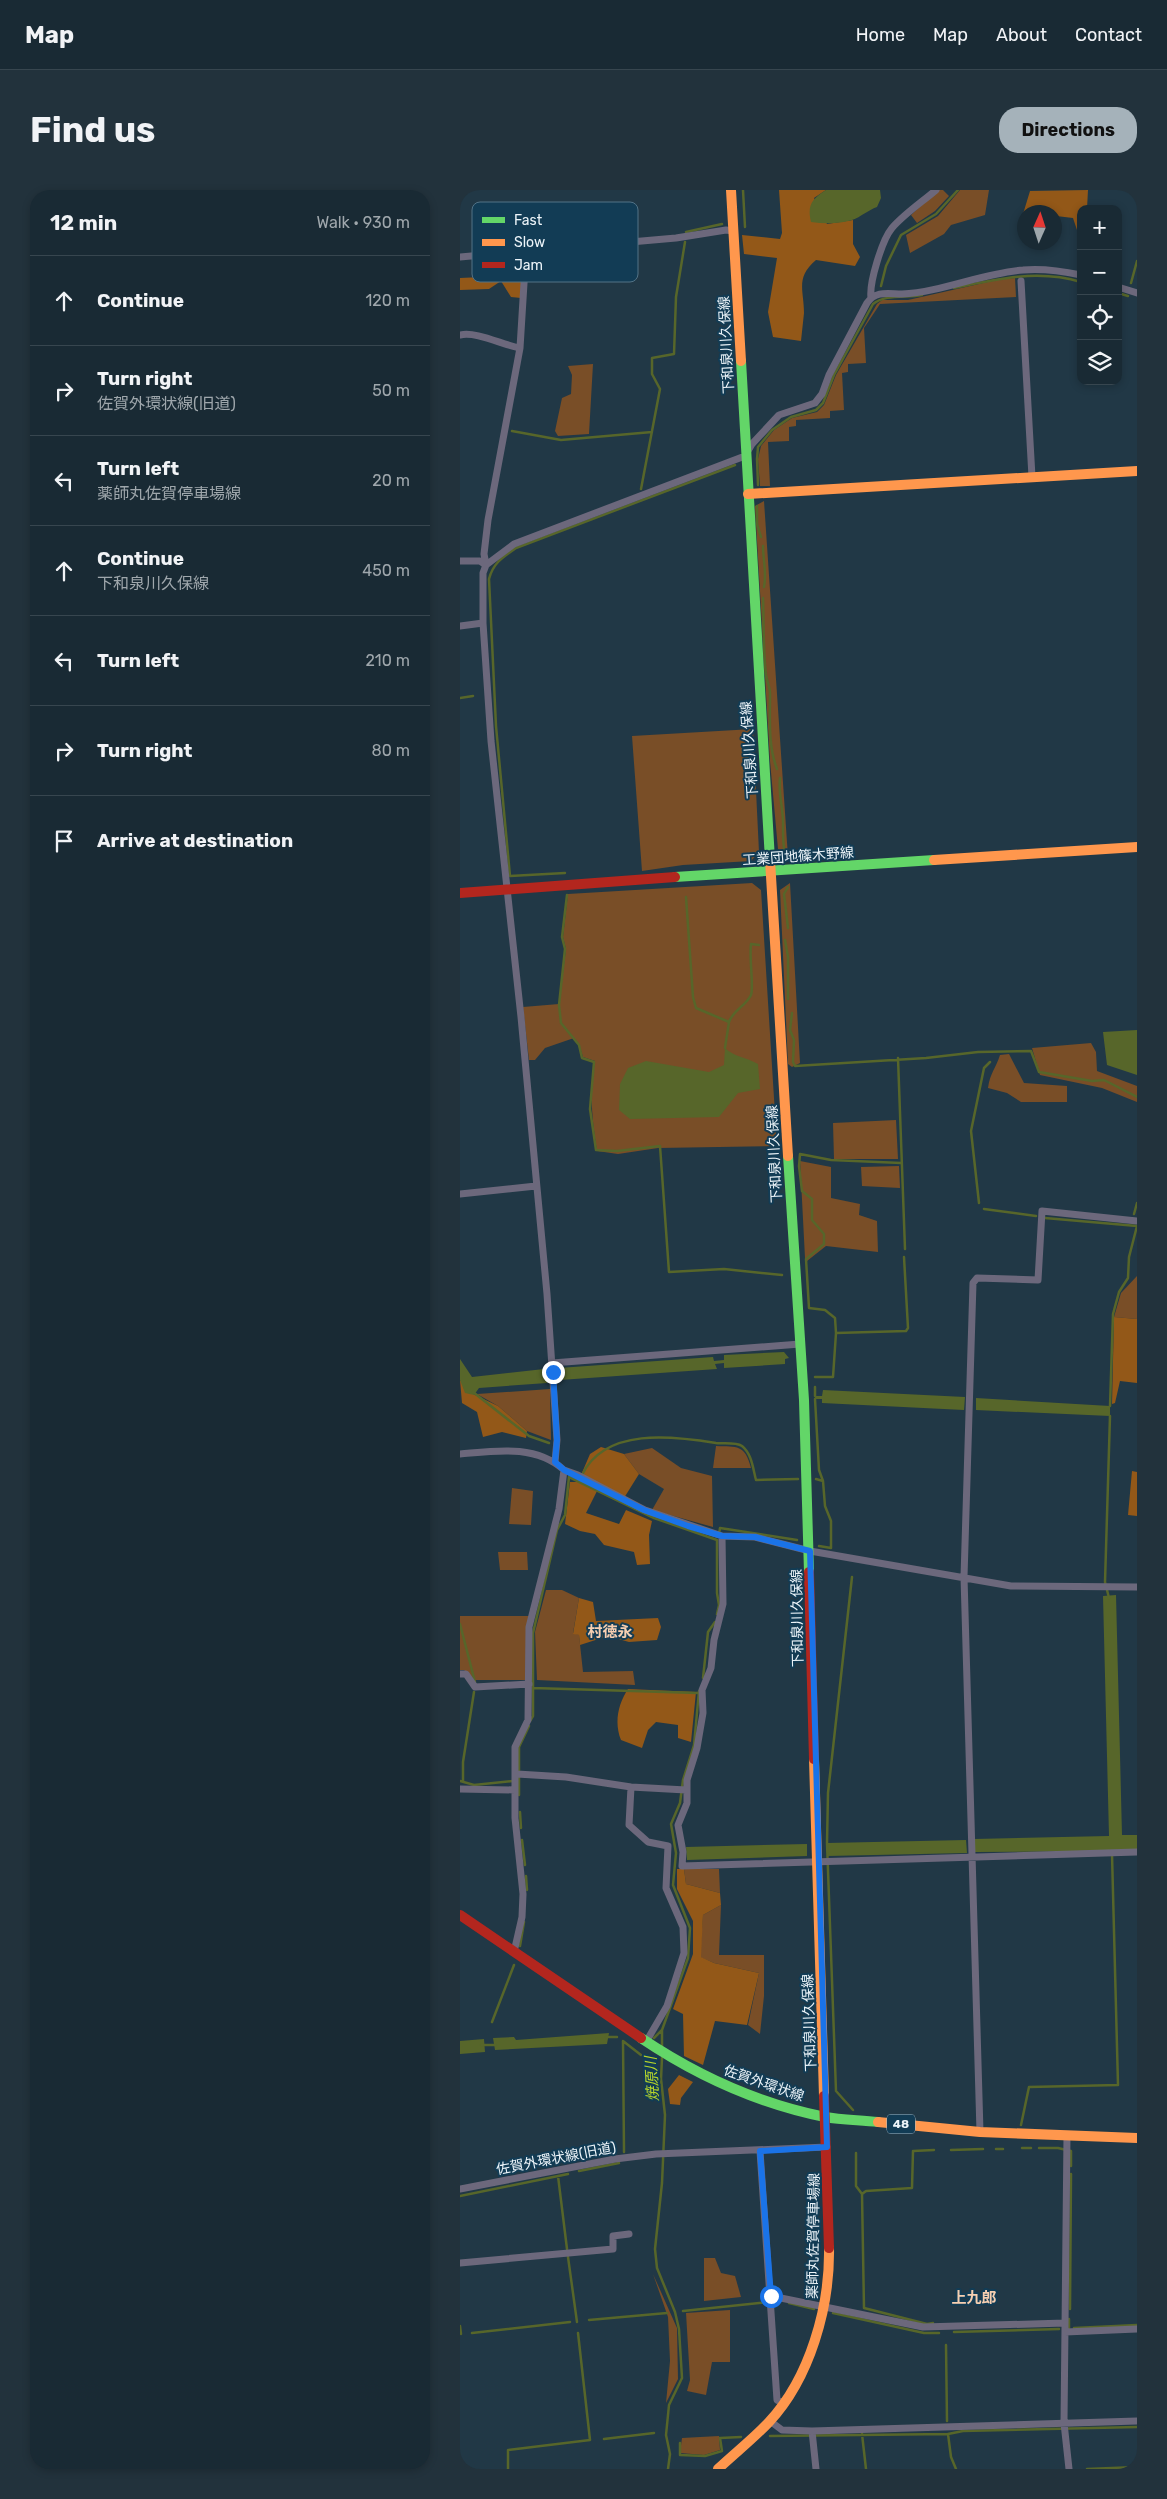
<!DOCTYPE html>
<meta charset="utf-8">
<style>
body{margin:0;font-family:Rubik,"Noto Sans JP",sans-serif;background:#22323c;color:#f1f3f6}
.controls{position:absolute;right:15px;top:15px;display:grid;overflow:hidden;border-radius:10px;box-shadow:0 2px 8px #0003}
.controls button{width:45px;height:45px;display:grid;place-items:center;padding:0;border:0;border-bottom:1px solid #37464f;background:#192a34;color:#f1f3f6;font:25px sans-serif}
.compass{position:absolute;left:557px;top:15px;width:45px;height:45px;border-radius:50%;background:#192a34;box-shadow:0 2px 8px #0003;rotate:3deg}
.stop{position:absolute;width:15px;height:15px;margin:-11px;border:4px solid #1a73e8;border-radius:50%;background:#fff}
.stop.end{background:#1a73e8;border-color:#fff;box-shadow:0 1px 5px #0008}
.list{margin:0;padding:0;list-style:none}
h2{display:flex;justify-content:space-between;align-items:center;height:65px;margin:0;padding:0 20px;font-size:21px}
h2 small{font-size:16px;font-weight:400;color:#9fa7ac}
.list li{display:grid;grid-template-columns:32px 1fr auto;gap:15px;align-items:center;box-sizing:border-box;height:90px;padding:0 20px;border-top:1px solid #37464f}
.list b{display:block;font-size:19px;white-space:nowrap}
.list p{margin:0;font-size:16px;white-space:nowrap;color:#9fa7ac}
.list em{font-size:16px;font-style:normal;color:#9fa7ac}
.icon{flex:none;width:28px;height:28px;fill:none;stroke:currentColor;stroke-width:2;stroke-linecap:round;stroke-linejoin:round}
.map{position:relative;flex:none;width:677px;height:2279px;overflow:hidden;border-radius:20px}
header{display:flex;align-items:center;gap:30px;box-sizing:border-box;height:70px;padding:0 25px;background:#192a34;border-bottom:1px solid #37464f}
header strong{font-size:24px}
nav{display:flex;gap:28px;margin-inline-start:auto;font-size:18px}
.intro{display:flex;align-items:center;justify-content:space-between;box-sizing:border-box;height:120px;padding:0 30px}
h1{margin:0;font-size:35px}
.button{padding:12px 22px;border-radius:20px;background:#a5b2ba;color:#111;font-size:18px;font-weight:700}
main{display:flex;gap:30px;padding:0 30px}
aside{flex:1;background:#192a34;border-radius:20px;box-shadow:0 2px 8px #0003}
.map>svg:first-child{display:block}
.green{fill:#794e27}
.forest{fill:#935818}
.water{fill:#57662a}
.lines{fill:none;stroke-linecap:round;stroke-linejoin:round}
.stream{stroke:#57662a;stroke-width:2.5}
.street{stroke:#6c687c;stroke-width:7}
.fast{stroke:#63d668;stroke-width:10}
.slow{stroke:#ff974d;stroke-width:10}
.jam{stroke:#b3261e;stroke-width:10}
.route{stroke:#1a73e8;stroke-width:6}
.labels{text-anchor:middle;stroke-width:4;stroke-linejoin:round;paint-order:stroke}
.shield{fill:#123c55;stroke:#abbdc8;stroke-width:1}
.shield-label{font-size:12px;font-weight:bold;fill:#ecf4f9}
.street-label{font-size:14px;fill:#ecf4f9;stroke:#123c55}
.neighbourhood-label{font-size:15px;font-weight:bold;fill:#f6cfb1;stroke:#123c55}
.water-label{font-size:15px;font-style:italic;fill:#b9d62a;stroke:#123c55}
.key{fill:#123c55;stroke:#537386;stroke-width:1}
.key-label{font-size:14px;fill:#ecf4f9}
</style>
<header>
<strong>Map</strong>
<nav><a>Home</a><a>Map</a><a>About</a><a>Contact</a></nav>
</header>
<div class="intro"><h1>Find us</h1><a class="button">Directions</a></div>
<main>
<aside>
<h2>12 min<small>Walk · 930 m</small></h2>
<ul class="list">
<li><svg class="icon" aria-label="ahead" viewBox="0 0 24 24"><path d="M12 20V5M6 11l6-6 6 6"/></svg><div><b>Continue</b></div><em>120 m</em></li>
<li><svg class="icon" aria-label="right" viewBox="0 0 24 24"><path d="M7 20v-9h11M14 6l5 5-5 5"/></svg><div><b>Turn right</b><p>佐賀外環状線(旧道)</p></div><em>50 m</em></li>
<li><svg class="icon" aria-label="left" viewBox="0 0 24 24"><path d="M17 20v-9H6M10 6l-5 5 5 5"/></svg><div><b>Turn left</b><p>薬師丸佐賀停車場線</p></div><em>20 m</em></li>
<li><svg class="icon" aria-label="ahead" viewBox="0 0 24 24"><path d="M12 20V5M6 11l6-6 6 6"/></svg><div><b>Continue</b><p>下和泉川久保線</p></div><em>450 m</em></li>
<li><svg class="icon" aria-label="left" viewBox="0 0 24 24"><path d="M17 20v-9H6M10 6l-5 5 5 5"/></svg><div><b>Turn left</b></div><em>210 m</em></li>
<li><svg class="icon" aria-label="right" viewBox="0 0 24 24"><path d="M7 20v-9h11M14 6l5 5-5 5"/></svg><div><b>Turn right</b></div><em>80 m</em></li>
<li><svg class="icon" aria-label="arrive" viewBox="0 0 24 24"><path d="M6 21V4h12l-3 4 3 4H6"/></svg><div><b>Arrive at destination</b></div></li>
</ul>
</aside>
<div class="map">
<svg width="677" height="2279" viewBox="0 0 677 2279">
<rect width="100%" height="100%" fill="#213846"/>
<path class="green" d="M 478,0 L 483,0 L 489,6 L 475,21 L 457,33 L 451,25 Z
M 500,0 L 529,0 L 525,25 L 491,35 L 484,44 L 450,63 L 446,45 L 478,26 Z
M 555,88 L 556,107 L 420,114 L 404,138 L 406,173 L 388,174 L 388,182 L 382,183 L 384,220 L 370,221 L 370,228 L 336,230 L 336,236 L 329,237 L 329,251 L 308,252 L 310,296 L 300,296 L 298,269 L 301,256 L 314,240 L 332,228 L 357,222 L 364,215 L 376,185 L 417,114 L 422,110 L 448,110 L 541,89 Z
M 133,174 L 129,244 L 98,246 L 95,241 L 102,208 L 111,204 L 112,185 L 108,176 Z
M 304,311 L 328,667 L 318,659 L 310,571 L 295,316 Z
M 293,539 L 299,662 L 291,671 L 223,675 L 182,681 L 172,546 Z
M 292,693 L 301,700 L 317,956 L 198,958 L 158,964 L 137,961 C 132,930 129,902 135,871 L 123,867 L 119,854 L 114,848 L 85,858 L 75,870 L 69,870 L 63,817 L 99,814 L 106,759 L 103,747 L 108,704 Z
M 330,693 L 340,873 L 332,877 L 328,874 L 320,700 Z
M 631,853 L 636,862 L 637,881 L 677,896 L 677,912 L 642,898 L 580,885 L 572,858 Z
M 549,864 L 564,893 L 607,896 L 607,912 L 561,912 L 547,903 L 528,898 C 530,883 536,878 540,865 Z
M 436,930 L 438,969 L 374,969 L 373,933 Z
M 340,971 L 371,977 L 371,1008 L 400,1014 L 399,1025 L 417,1031 L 418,1062 L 366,1056 L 347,1071 L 345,1068 Z
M 439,976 L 440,998 L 402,996 L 401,977 Z
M 677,1086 L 677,1129 L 654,1127 L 661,1103 Z
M 90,1199 L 91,1250 L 67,1241 L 38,1216 L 17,1204 Z
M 256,1256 C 277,1257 285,1254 291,1278 L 253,1278 Z
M 192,1258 L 221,1278 L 252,1286 L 253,1337 L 192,1320 L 204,1299 L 179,1284 L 164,1264 Z
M 52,1298 L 73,1301 L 71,1335 L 49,1334 Z
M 38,1362 L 67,1362 L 68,1380 L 40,1380 Z
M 86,1400 L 102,1400 L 119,1408 L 113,1443 L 119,1445 L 123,1482 L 173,1481 L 175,1495 L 77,1490 L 75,1442 Z
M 0,1426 L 69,1426 L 67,1490 L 15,1490 L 4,1480 L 0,1480 Z
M 224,1679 L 259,1679 L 260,1703 L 226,1694 Z
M 261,1715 L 259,1765 L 304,1765 L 304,1806 L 300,1844 L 288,1835 L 299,1783 L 254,1773 L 240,1767 L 243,1725 Z
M 244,2068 L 255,2068 L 261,2083 L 275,2086 L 281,2107 L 244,2111 Z
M 193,2084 L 217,2138 L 218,2189 L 206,2213 L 210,2171 L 208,2127 Z
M 270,2120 L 270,2172 L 252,2172 L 246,2205 L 227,2201 L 230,2190 L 226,2123 Z
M 259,2246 L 260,2260 L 244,2265 L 220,2263 L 222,2248 Z"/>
<path class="forest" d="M 319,0 L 366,0 L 354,8 L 367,34 L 393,30 L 393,54 L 400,67 L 395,76 L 356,70 C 335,88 344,100 344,123 C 343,132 342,142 341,151 L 313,147 L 308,122 L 317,68 L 284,64 L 282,45 L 320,49 L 322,43 Z
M 628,0 L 627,19 L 621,19 L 621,52 L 613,28 L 596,26 L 595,30 L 594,22 L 564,22 L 564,28 L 563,24 L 570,1 Z
M 62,66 L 61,108 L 51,107 L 41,91 L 29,99 L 0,100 L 0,88 L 22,87 L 20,69 Z
M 654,1127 L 677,1129 L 677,1193 L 660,1191 L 655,1213 L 652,1214 Z
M 0,1190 L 9,1202 L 38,1216 L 67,1241 L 66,1248 L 42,1242 L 23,1247 L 17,1222 L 2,1213 Z
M 141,1257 L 164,1264 L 179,1284 L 164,1308 L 140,1295 L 126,1323 L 159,1334 L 166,1320 L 192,1331 L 189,1345 L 190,1374 L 177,1375 L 174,1362 L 144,1355 L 135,1344 L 120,1341 L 105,1334 L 110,1292 L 118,1292 L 130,1264 Z
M 672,1281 L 677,1282 L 677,1326 L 668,1325 Z
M 119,1408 L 133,1412 L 136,1431 L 198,1428 L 201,1437 L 197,1450 L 169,1452 L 148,1446 L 120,1455 L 119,1445 L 113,1444 Z
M 168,1499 L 236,1502 L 231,1552 L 218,1548 L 218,1535 L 196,1532 L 188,1540 L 182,1558 L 161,1550 C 154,1533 158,1514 168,1499 Z
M 217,1679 L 224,1679 L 226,1694 L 260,1703 L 261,1715 L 243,1725 L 241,1767 L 254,1773 L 299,1783 L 287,1835 L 255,1831 L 243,1875 L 224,1866 L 223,1824 L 213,1819 L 233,1764 L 233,1731 L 217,1699 Z
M 219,1885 L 233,1892 L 221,1908 L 220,1915 L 210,1914 L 208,1899 Z"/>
<path class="water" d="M 366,0 L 420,0 L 421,8 L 417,17 C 408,20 401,27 392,30 C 379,34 365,34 351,32 C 347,15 352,9 366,0 Z
M 677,840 L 677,885 L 647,875 L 643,842 Z
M 265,858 C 274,867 286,867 298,874 L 300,899 L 278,903 L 259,927 L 170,929 L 159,920 L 160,894 L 168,878 L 186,871 L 249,882 L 264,875 Z
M 324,1162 L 329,1168 L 325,1169 L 325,1174 L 264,1178 L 264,1173 L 255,1174 L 257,1179 L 100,1190 L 99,1178 L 253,1167 L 254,1171 L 264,1170 L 264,1165 Z
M 0,1169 L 12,1187 L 84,1179 L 87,1193 L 19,1198 L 14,1205 L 5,1203 L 0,1190 Z
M 363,1200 L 505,1207 L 504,1220 L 362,1213 L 362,1209 L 355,1209 L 355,1206 L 362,1206 Z
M 516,1208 L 650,1216 L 650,1226 L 516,1220 Z
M 656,1405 L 662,1645 L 677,1645 L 677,1661 L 515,1662 L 514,1649 L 649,1646 L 643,1406 Z
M 506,1650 L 507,1663 L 368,1666 L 367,1653 Z
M 347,1654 L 347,1666 L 227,1670 L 226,1657 Z
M 149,1843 L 147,1854 L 35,1860 L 33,1848 L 54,1847 L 56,1850 Z
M 24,1849 L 25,1862 L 0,1864 L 0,1851 Z"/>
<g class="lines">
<path class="stream" d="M 283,0 L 285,37
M 226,42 L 262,34
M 671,93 L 677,71
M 421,96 L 426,76 L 441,45 L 476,24 L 498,0
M 494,98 C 535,89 579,79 621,92
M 658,103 L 668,106
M 52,241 L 101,250 L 192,242
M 298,295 L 297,269 L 298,257 L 312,240 L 331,227 L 356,220 L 363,213 L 374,185 L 413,114 C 425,104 446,108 462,105
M 181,299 L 200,199 L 192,184 L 192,168 L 214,164 L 216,107 L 225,52
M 297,316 L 297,334 L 301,347
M 303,356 C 303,370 307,383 304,397
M 303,408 C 304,433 303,460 306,485 C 307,491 310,497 310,504 C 310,529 308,556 317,579
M 0,508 L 13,506
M 320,588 C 318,606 324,620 323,637 C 323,647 323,655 325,665
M 105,683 L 50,686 L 36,536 L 29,389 C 33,373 43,367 56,358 L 275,275
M 107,705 L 102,747 L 105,759 L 99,815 L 101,833 L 119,855 L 122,868 L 134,872 L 130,919 L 136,960 L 157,961 L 200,956 L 209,1082 L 264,1079 L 322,1085
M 226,707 L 233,807 L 236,818 L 269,832 L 265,858
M 328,738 L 324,704 L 328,697
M 325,750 L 328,767 L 328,809
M 332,823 L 330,840 L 334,850 L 333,872 L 335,876 L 466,868 L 518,862 L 571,861 L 579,882 L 632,891 L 644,890 L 677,907
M 269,832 C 273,820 286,816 291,805 C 294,797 289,768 291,754 L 299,755
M 438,868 L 445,1059
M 519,1013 L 511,941 L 524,878 L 530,872
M 524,1019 L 576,1026
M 674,1024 L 677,1013
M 585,1028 L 677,1036
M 376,1143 L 446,1141 L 448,1138 L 444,1067
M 85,1186 L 99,1184
M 355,1187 L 373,1187 L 376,1143 L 375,1128 L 365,1120 L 349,1118 L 346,1069 L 364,1054 L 364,1044 L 352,1030 L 352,1009 L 342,1001 L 339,976 L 340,964 L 371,970 L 441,973
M 355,1197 L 355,1206
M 13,1202 L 69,1246 L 89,1253
M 355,1209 L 359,1280 L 363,1291 L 365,1316 L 371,1331 L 371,1358 L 359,1356
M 650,1216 L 653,1124 L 659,1102 L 668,1088 L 669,1067 L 677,1036
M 122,1285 C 145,1237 213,1246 256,1253 C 264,1254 276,1252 282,1256 C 292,1264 293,1279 296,1290 L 338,1289
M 356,1289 L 363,1291
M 259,1344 L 260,1338 L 337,1350
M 392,1387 L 368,1603 L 367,1653 L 376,1901 L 393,1920
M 649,1408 L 645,1392 L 650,1226
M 0,1434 L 15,1492
M 243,1488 L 248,1442 L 255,1432
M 73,1498 L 238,1503
M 70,1531 L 73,1526 L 73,1443 L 97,1340 L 105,1325 L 109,1287 L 194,1328 L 257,1350 L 257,1403 L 259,1415 L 257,1424
M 0,1591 L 14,1595 L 53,1591
M 3,1591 L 3,1572 L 14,1502
M 59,1605 L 59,1557 L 69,1536
M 60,1622 L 61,1638
M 62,1650 L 65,1675
M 66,1686 L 67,1700
M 60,1756 L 64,1732
M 32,1832 L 54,1775
M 146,1847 L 157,1847
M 194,1848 L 202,1840
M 21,1855 L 36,1855
M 202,1857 L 202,1840 L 228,1768 L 230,1738 L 213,1695 L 216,1663 L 211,1634 L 220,1613 L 223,1590 L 234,1555 L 239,1501
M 202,1868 L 201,1889 L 205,1925 L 202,1993 L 195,2059 L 197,2078 L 215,2122 L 219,2139 L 222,2188 L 209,2215 L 206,2245 L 210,2264 L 208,2279
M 561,1935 L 569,1897 L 658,1895 L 652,1664
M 562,1958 L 571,1958
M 579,1958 L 598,1958 L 611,1961 L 611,1976
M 536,1959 L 543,1959
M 491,1960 L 523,1959
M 164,1962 L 163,1851 L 181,1865
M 396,1963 L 396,1996 L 402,2004 L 404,2118 L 467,2134 L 473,2133
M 119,1981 L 159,1973
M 98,1986 L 107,2059
M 402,2004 L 406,2001 L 452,1998 L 453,1961 L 474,1960
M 0,2006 L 108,1984
M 108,2067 L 117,2132
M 329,2113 L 354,2119
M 610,2119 L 611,1984
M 223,2121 L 319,2111
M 373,2123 L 464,2143 L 479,2143
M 129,2130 L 207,2123
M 0,2136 L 1,2144
M 609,2138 L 609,2129
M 614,2138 L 677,2135
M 494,2142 L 599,2139
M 12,2143 L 110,2132
M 486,2155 L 487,2231
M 402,2244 L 406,2279
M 310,2246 L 488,2244
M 144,2249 L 194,2243
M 220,2253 L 220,2265 L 245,2266 L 262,2261 L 260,2248 L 281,2247
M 48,2279 L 48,2260 L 130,2250 L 118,2143
M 496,2279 L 491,2267 L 488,2244 L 503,2241 L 677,2237
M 627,2279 L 677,2277"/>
<path class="street" d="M 0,67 L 216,48 L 266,40 L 273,41
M 561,91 L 572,287
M 658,97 L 677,103
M 411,108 C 409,93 422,50 432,38 C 444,24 462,12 476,0
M 0,145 C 16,141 43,155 60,158
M 0,371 L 20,371 L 26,375
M 26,375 L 24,364 L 28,330 L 60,158 L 66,61
M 0,436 L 23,433
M 0,1004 L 76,996
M 92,1173 L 340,1154
M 0,1264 C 35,1261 75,1254 104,1280 L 99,1319 L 69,1437 L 68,1530 L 55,1557 L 55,1628 L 63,1704 L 62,1727 L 54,1762
M 95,1272 L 97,1250 L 87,1104 L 61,827 L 31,551 L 23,433 L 23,383 L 26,375 L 54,354 L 285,266 L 292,254 L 319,225 L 355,213 L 362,204 L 369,185 L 407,113 C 416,100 429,104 442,104 C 482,102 523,83 563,80 C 583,78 602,81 621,85
M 104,1280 L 118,1285 L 185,1320 L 262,1346 L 295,1347 L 350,1361 L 551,1396 L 677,1397
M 262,1346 L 263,1414 L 254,1450 L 251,1478 L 242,1500 L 243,1523 L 237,1558 L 227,1590 L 227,1613 L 218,1635 L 223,1662 L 222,1676 L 677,1662
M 0,1484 L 6,1484 L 15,1497 L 69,1494
M 57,1584 L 106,1587 L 171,1597 L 226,1600
M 171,1597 L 169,1635 L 188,1652 L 208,1656 L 206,1698 L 223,1737 L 224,1763 L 207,1816 L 186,1852
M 0,1599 L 55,1600
M 520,1942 L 504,1387 L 513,1093 L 517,1088 L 578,1090 L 582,1021 L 677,1031
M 607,1945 L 604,2233 L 609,2279
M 300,1961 L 317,2210 L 323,2213
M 0,1999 L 155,1969 L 196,1964 L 367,1957
M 0,2073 L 153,2059 L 153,2046 L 169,2044
M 311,2106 L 463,2137 L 605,2133
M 605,2142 L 677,2139
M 310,2231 L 322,2240 L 352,2241 L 677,2231
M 352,2241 L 356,2279"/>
<path class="fast" d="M 281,171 L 310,670
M 215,687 L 474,670
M 328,966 L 344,1210 L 349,1382
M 181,1848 C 236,1885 300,1914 365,1927 C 382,1930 401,1930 418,1932"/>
<path class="slow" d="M 271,0 L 281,171
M 288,304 L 677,281
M 310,670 L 328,966
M 474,670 L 677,657
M 354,1569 L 364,1906
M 418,1932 L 520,1942 L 677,1948
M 258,2279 C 275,2263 293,2249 309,2232 C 350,2188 370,2117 369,2058"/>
<path class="jam" d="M 0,703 L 215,687
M 349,1382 L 354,1569
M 0,1725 L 181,1848
M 364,1906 L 369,2058"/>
</g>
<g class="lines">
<path class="route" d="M 93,1182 L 97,1250 L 95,1272 L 104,1280 L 184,1320 L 228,1336 L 262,1346 L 295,1347 L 350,1361 L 367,1957 L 300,1961 L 311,2106"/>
</g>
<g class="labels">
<rect class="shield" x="427" y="1924.5" width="28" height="19" rx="4"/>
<g class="shield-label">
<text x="441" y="1938">48</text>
</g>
<g class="street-label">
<text transform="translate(266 155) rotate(-93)" y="5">下和泉川久保線</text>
<text transform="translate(289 560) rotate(-94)" y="5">下和泉川久保線</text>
<text transform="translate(338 666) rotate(-4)" y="5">工業団地篠木野線</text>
<text transform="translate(314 964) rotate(-93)" y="5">下和泉川久保線</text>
<text transform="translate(337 1428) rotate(-91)" y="5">下和泉川久保線</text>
<text transform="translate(349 1833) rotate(-92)" y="5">下和泉川久保線</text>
<text transform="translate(304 1893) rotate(19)" y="5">佐賀外環状線</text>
<text transform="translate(96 1968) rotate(-11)" y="5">佐賀外環状線(旧道)</text>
<text transform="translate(353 2046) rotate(-89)" y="5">薬師丸佐賀停車場線</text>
</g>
<g class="neighbourhood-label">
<text x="150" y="1447">村徳永</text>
<text x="514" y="2113">上九郎</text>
</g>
<g class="water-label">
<text transform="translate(192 1889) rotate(-93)" y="5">焼原川</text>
</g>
</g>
<rect x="12" y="12" width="166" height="80" rx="8" class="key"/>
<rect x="22" y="27" width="23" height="6" fill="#63d668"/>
<rect x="22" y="49" width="23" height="7" fill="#ff974d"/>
<rect x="22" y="72" width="23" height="6" fill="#b3261e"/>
<g class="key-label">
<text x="54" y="35">Fast</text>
<text x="54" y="57">Slow</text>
<text x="54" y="80">Jam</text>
</g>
</svg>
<div class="controls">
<button>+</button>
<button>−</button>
<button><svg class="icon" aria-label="locate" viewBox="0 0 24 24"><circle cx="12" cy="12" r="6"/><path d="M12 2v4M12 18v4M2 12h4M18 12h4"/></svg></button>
<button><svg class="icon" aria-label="layers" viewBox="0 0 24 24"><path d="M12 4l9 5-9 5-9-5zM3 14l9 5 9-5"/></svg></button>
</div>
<svg class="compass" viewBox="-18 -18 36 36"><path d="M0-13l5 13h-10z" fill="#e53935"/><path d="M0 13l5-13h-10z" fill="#9fa7ac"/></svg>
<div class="stop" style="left:311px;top:2106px"></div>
<div class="stop end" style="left:93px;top:1182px"></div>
</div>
</main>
